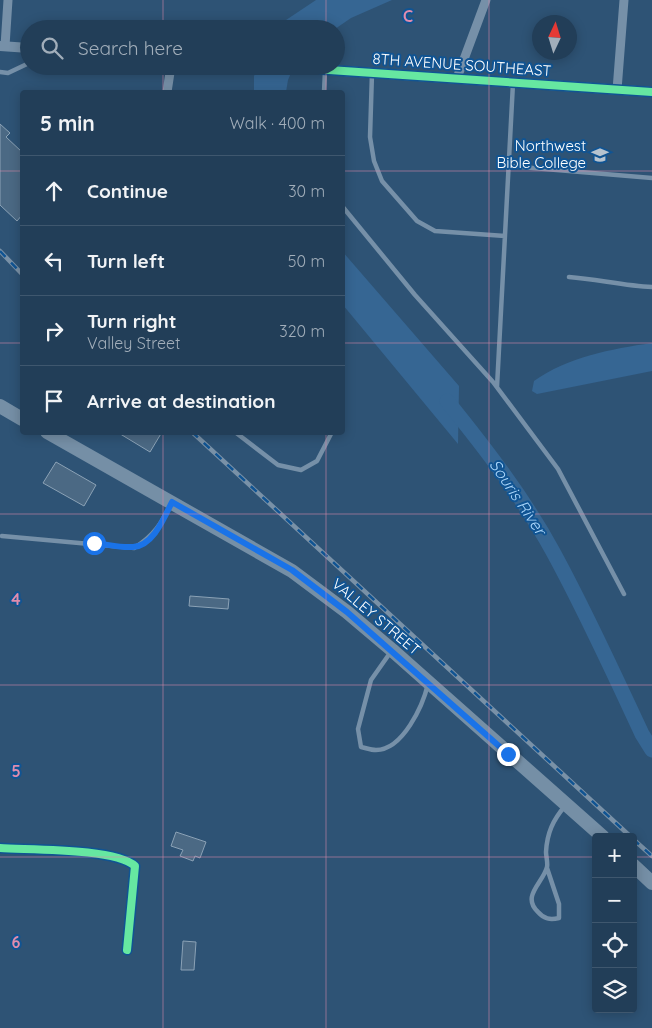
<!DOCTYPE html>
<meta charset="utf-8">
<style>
body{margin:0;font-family:Quicksand,sans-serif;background:#2e4961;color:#f1f3f6}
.controls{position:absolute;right:15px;bottom:15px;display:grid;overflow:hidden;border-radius:5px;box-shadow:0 2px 12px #0003}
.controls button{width:45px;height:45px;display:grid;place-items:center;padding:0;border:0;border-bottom:1px solid #3f576e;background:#223e58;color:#f1f3f6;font:25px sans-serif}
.compass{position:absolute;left:532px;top:15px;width:45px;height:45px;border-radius:50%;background:#223e58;box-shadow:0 2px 12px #0003;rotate:4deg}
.stop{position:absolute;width:15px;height:15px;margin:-11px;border:4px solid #1a73e8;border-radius:50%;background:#fff}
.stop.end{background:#1a73e8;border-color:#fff;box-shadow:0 1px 5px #0008}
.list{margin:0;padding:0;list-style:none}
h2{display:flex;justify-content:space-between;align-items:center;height:65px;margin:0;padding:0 20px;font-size:21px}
h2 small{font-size:16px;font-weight:400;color:#a2aeba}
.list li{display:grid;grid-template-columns:32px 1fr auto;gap:15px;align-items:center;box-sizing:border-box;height:70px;padding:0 20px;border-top:1px solid #3f576e}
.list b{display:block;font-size:19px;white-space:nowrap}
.list p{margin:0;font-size:16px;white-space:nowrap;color:#a2aeba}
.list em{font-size:16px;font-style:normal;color:#a2aeba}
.icon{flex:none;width:28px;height:28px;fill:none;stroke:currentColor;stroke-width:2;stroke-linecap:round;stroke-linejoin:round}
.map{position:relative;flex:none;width:652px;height:1028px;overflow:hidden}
.search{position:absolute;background:#223e58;box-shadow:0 2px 12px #0003;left:20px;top:20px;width:325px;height:55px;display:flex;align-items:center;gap:12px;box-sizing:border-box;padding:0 18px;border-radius:28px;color:#a2aeba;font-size:19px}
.panel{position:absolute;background:#223e58;box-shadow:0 2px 12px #0003;left:20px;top:90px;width:325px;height:345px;border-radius:5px}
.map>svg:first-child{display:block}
.water{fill:#366693}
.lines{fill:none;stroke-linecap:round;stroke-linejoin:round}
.river{stroke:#366693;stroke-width:15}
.building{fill:#4b6984;stroke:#8ba2b6}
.service{stroke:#7690a8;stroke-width:4.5}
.minor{stroke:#7690a8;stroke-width:9}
.tertiary{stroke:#7690a8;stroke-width:10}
.primary{stroke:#758fa6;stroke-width:14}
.rail-casing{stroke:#7991a7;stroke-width:4.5}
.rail{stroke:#105493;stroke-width:2.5;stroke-dasharray:8;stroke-linecap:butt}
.cycleway-casing{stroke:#105493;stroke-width:11}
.cycleway{stroke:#66e7a1;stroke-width:8}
.route{stroke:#1a73e8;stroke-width:6}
.grid{fill:none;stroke:#e08cad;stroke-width:1;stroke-opacity:0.55}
.labels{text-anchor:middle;stroke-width:4;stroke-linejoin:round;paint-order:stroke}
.street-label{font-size:15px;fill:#fff;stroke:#105493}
.poi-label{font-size:15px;fill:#fff;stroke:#105493;text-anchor:end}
.water-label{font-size:16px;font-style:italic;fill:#a9d5fa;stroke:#105493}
.grid-label{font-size:16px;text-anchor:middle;font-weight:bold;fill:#e08cad;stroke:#105493;stroke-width:4;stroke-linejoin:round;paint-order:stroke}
</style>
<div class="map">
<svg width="652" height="1028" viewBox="0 0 652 1028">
<rect width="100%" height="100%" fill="#2e5375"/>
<path class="water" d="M 316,0 L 392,0 L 351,18 L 335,29 L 277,29 L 280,24 Z
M 258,66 L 294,66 L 288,80 L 286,92 L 254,92 L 254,76 Z
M 342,251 L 459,386 L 458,444 L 343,305 Z
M 652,343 L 652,371 L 537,394 L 532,391 L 534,381 C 568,357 611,349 652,343 Z"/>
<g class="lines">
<path class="river" d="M 447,401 C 485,448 523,497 552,550 C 585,610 613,672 642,734 L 652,750"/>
</g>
<path class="building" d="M 0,124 L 10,133 L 6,137 L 22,152 L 22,215 L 17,221 L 0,205 Z
M 117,432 L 162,432 L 150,452 Z
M 56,462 L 96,485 L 84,506 L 43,483 Z
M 190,596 L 229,599 L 228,609 L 189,606 Z
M 176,832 L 206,842 L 200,858 L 195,856 L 193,861 L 180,856 L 183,850 L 171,846 Z
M 183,941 L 196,942 L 194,970 L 181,970 Z"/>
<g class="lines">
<path class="service" d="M 0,72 L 8,73 L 27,64 L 28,49
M 372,73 L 370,137 L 374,161 L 382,181 L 417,221 L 435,231 L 505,236
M 324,92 L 325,71
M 509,166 L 652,178
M 342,206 L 415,295 L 493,382 L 558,469 L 624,594
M 569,277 C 597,279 624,286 652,287
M 497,387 L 513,83
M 235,432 L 278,465 L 301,470 L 317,461 L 332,432
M 2,536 L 134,548 C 154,536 162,523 171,503
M 390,653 L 371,680 L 358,729 L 361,747 C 366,748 371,750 376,750 C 403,750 423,705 428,684
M 547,868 L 559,904 L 559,918 C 550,920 544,919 538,912 C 521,896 543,883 547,867 C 548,863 546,856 546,852 C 547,833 553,820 565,806"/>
<path class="minor" d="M 5,46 L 8,0
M 457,78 L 486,0
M 617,90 L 624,0
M 167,92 L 171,66
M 0,848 C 29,850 115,848 135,866 L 127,950"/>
<path class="tertiary" d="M 0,46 L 29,48
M 270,66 L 652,92"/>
<path class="primary" d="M 0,406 L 22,419
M 47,432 L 292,571 L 347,612 L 392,650 L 603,837
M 633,865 L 652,883"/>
<g class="rail-casing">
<path id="rail" d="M 0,251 L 22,274
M 192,432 L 631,837
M 633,839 L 652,856"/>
</g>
<use href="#rail" class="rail"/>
<g class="cycleway-casing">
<path id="cycleway" d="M 270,66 L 652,92
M 0,848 C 29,850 115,848 135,866 L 127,950"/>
</g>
<use href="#cycleway" class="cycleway"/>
</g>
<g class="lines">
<path class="route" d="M 94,543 C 106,544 120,548 133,547 C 153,546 164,518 172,502 L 292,570 L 347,612 L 508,754"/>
</g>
<path class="grid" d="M 163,0 L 163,29M 326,0 L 326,29M 489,0 L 489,1028M 163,66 L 163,92M 326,66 L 326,92M 0,171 L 22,171M 342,171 L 652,171M 0,343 L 22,343M 342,343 L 652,343M 163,432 L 163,1028M 326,432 L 326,1028M 0,514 L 652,514M 0,685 L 652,685M 0,857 L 596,857M 633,857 L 652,857"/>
<defs>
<g id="school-bare" transform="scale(1.35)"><path d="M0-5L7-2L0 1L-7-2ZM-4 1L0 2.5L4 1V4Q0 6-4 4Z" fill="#b6c3cf" stroke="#105493" stroke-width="2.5" paint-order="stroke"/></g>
</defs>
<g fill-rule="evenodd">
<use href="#school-bare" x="600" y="155"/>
</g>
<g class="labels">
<g class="street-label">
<text transform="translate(462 65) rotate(4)" y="5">8TH AVENUE SOUTHEAST</text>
<text transform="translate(376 617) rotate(40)" y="5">VALLEY STREET</text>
</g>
<g class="poi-label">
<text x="586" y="151">Northwest<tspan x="586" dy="17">Bible College</tspan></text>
</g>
<g class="water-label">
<text transform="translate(518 497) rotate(56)" y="6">Souris River</text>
</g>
</g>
<g class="grid-label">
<text x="408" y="22">C</text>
<text x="16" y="605">4</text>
<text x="16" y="777">5</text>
<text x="16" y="948">6</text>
</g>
</svg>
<div class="controls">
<button>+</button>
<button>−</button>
<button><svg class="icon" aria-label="locate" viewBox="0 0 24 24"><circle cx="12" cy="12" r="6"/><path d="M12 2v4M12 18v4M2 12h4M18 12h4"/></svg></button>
<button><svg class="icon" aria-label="layers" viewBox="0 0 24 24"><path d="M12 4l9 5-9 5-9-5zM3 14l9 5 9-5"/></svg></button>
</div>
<svg class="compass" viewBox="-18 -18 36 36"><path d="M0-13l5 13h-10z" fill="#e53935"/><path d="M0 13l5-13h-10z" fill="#a2aeba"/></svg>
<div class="stop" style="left:94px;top:543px"></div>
<div class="stop end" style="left:508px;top:754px"></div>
<div class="search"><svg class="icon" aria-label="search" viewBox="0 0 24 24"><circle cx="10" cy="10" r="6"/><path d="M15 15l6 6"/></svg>Search here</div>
<section class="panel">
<h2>5 min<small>Walk · 400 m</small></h2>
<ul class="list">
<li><svg class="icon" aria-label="ahead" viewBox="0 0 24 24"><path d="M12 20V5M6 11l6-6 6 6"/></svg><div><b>Continue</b></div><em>30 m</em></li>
<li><svg class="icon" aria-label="left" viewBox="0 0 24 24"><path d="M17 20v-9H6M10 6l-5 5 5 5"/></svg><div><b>Turn left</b></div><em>50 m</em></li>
<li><svg class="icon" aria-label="right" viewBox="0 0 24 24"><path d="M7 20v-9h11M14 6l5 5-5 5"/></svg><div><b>Turn right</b><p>Valley Street</p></div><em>320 m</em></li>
<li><svg class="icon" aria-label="arrive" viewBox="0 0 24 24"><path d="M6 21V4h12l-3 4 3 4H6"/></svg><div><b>Arrive at destination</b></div></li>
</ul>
</section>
</div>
